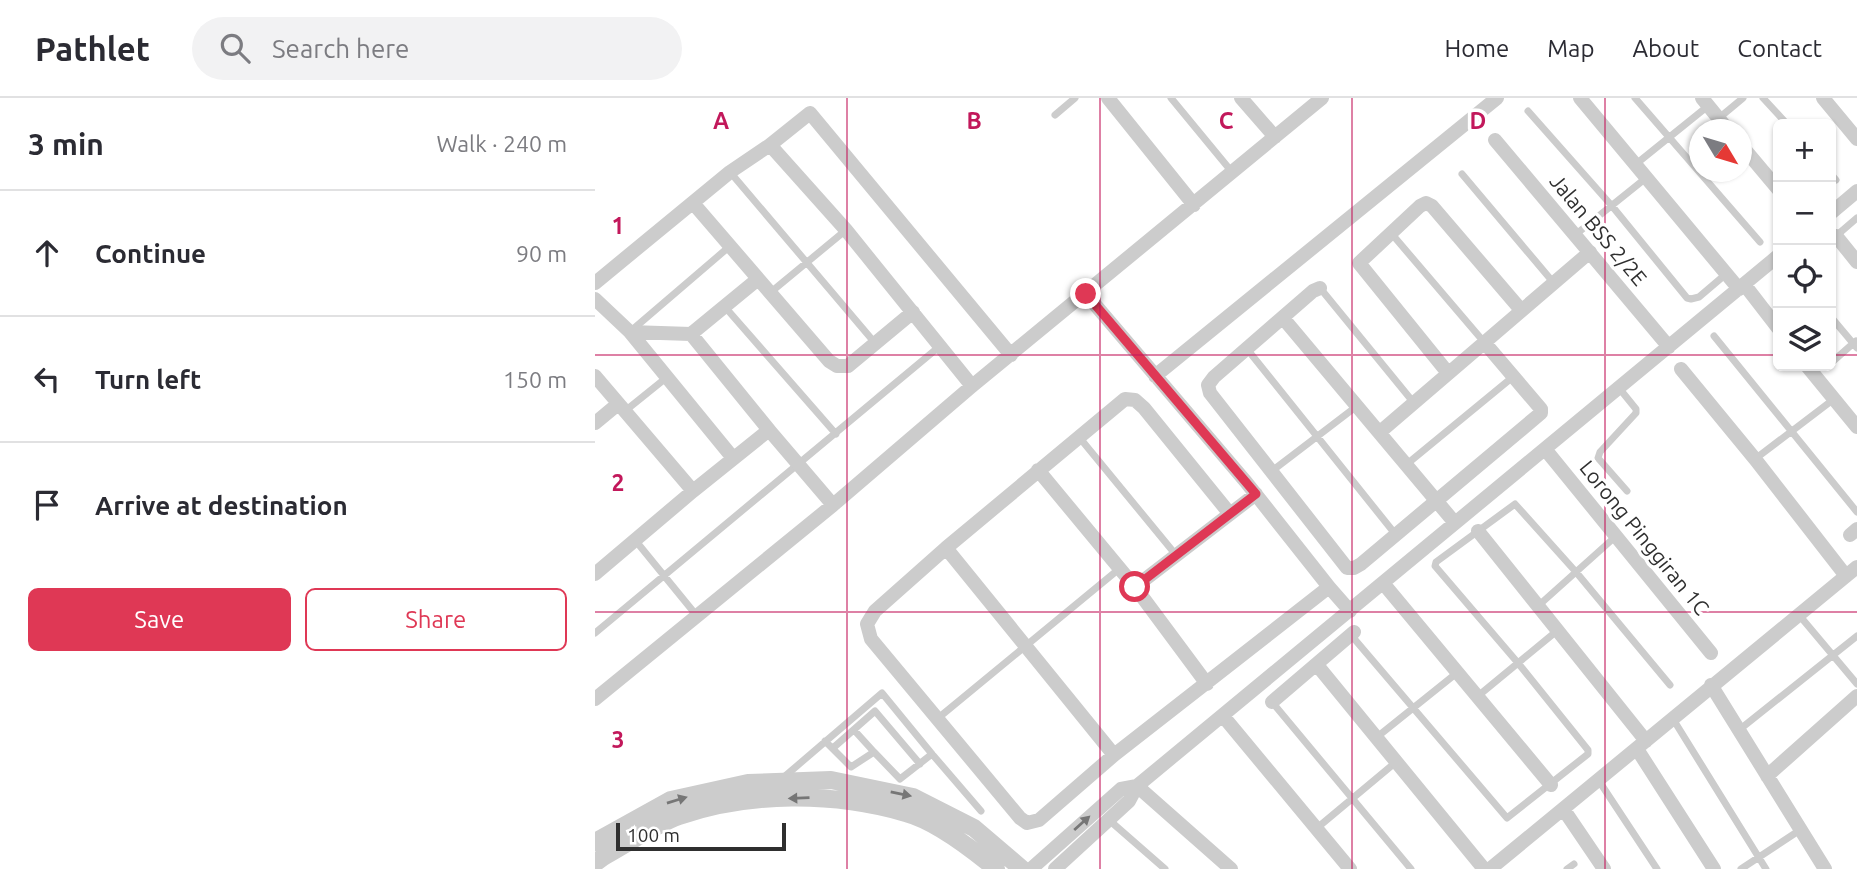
<!DOCTYPE html>
<meta charset="utf-8">
<style>
body{margin:0;font-family:Ubuntu,sans-serif;background:#f2f2f3;color:#2b2b33}
.controls{position:absolute;right:21px;top:21px;display:grid;overflow:hidden;border-radius:10px;box-shadow:0 2px 5px #0004}
.controls button{width:63px;height:63px;display:grid;place-items:center;padding:0;border:0;border-bottom:2px solid #e1e1e2;background:#fff;color:#2b2b33;font:35px sans-serif}
.compass{position:absolute;left:1094px;top:21px;width:63px;height:63px;border-radius:50%;background:#fff;box-shadow:0 2px 5px #0004;rotate:128deg}
.scale{position:absolute;left:21px;bottom:18px;width:170px;box-sizing:border-box;padding-left:7px;border:4px solid #2f2f2f;border-top:0;font-size:19px;line-height:24px;white-space:nowrap;color:#2f2f2f;-webkit-text-stroke:5px #fff;paint-order:stroke}
.stop{position:absolute;width:21px;height:21px;margin:-16px;border:5px solid #df3855;border-radius:50%;background:#fff}
.stop.end{background:#df3855;border-color:#fff;box-shadow:0 2px 7px #0008}
.list{margin:0;padding:0;list-style:none}
h2{display:flex;justify-content:space-between;align-items:center;height:91px;margin:0;padding:0 28px;font-size:30px}
h2 small{font-size:23px;font-weight:400;color:#7c7c81}
.list li{display:grid;grid-template-columns:46px 1fr auto;gap:21px;align-items:center;box-sizing:border-box;height:126px;padding:0 28px;border-top:2px solid #e1e1e2}
.list b{display:block;font-size:26px;white-space:nowrap}
.list em{font-size:23px;font-style:normal;color:#7c7c81}
.actions{display:flex;gap:14px;padding:21px 28px}
.actions a{flex:1;padding:16px 0;border:2px solid #df3855;border-radius:10px;text-align:center;font-size:24px;color:#df3855}
.actions .main{background:#df3855;color:#fff}
.icon{flex:none;width:38px;height:38px;fill:none;stroke:currentColor;stroke-width:2;stroke-linecap:round;stroke-linejoin:round}
.map{position:relative;flex:none;width:1262px;height:771px;overflow:hidden}
header{display:flex;align-items:center;gap:42px;box-sizing:border-box;height:98px;padding:0 35px;background:#fff;border-bottom:2px solid #e1e1e2}
header strong{font-size:33px}
nav{display:flex;gap:38px;margin-inline-start:auto;font-size:24px}
.search{width:490px;height:63px;background:#f2f2f3;display:flex;align-items:center;gap:18px;box-sizing:border-box;padding:0 24px;border-radius:38px;color:#7c7c81;font-size:26px}
main{display:flex}
aside{flex:1;background:#fff}
.map>svg:first-child{display:block}
.lines{fill:none;stroke-linecap:round;stroke-linejoin:round}
.service{stroke:#ccc;stroke-width:7}
.minor{stroke:#ccc;stroke-width:14}
.tertiary{stroke:#ccc;stroke-width:18}
.oneway{fill:#767676}
.route{stroke:#df3855;stroke-width:9}
.grid{fill:none;stroke:#c2185b;stroke-width:2;stroke-opacity:0.55}
.labels{text-anchor:middle;stroke-width:7;stroke-linejoin:round;paint-order:stroke}
.street-label{font-size:21px;fill:#2f2f2f;stroke:#fff}
.grid-label{font-size:23px;text-anchor:middle;font-weight:bold;fill:#c2185b;stroke:#fff;stroke-width:7;stroke-linejoin:round;paint-order:stroke}
</style>
<header>
<strong>Pathlet</strong>
<div class="search"><svg class="icon" aria-label="search" viewBox="0 0 24 24"><circle cx="10" cy="10" r="6"/><path d="M15 15l6 6"/></svg>Search here</div>
<nav><a>Home</a><a>Map</a><a>About</a><a>Contact</a></nav>
</header>
<main>
<aside>
<h2>3 min<small>Walk · 240 m</small></h2>
<ul class="list">
<li><svg class="icon" aria-label="ahead" viewBox="0 0 24 24"><path d="M12 20V5M6 11l6-6 6 6"/></svg><div><b>Continue</b></div><em>90 m</em></li>
<li><svg class="icon" aria-label="left" viewBox="0 0 24 24"><path d="M17 20v-9H6M10 6l-5 5 5 5"/></svg><div><b>Turn left</b></div><em>150 m</em></li>
<li><svg class="icon" aria-label="arrive" viewBox="0 0 24 24"><path d="M6 21V4h12l-3 4 3 4H6"/></svg><div><b>Arrive at destination</b></div></li>
</ul>
<div class="actions"><a class="main">Save</a><a>Share</a></div>
</aside>
<div class="map">
<svg width="1262" height="771" viewBox="0 0 1262 771">
<rect width="100%" height="100%" fill="#fff"/>
<g class="lines">
<path class="service" d="M 576,0 L 637,74
M 1040,0 L 1165,144
M 1168,0 L 1192,26
M 933,13 L 1017,108 L 1092,200 L 1096,201 L 1104,199 L 1131,176
M 460,17 L 480,0
M 1124,20 L 1148,0
M 1041,66 L 1113,8
M 135,74 L 280,245
M 867,76 L 958,184
M 1236,76 L 1241,82
M 796,135 L 889,244
M 980,137 L 1051,80
M 1241,138 L 1262,120
M 725,190 L 819,305
M 176,194 L 251,132
M 130,209 L 241,336
M 1236,219 L 1262,250
M 37,232 L 135,148
M 1119,238 L 1262,414
M 652,251 L 801,437
M 1236,265 L 1261,243
M 1024,290 L 1041,311 L 1041,315 L 1005,354 L 1003,360 L 1032,393
M 30,313 L 71,280
M 484,339 L 581,457
M 1160,361 L 1239,301
M 812,366 L 919,278
M 677,373 L 762,308
M 40,442 L 102,518
M 943,508 L 1020,439
M 1204,517 L 1262,586
M 0,535 L 345,248
M 756,537 L 912,720 L 993,656 L 993,652 L 923,565 L 840,468 L 841,464 L 920,406 L 981,474 L 1075,587
M 883,598 L 963,532
M 677,604 L 816,771
M 342,621 L 524,471
M 1078,621 L 1171,771
M 259,632 L 279,654
M 1144,632 L 1262,538
M 782,639 L 863,574
M 230,643 L 256,669 L 279,654 L 305,681 L 337,656
M 238,650 L 280,613 L 325,666
M 189,679 L 287,595 L 337,656 L 386,713
M 1004,683 L 1062,771
M 514,722 L 570,771
M 722,730 L 801,664
M 972,771 L 979,766
M 1146,771 L 1205,732"/>
<path class="minor" d="M 513,0 L 599,107
M 646,0 L 680,39
M 985,0 L 1144,191
M 1107,0 L 1133,32
M 1228,0 L 1262,41
M 900,42 L 1074,249
M 175,47 L 215,15 L 416,257
M 1146,47 L 1183,91
M 98,105 L 234,263 L 242,268 L 253,268 L 318,214
M 1236,115 L 1262,93
M 1241,138 L 1262,164
M 163,181 L 96,236 L 174,332
M 0,185 L 135,74 L 175,47 L 251,132 L 377,288
M 1149,186 L 1183,230
M 725,190 L 718,193 L 619,279 L 613,287 L 615,295 L 752,470 L 759,470 L 766,466 L 946,315 L 946,311 L 889,244
M 491,196 L 651,384 L 734,489 L 755,513
M 0,201 L 35,234 L 96,236
M 688,220 L 860,425
M 35,234 L 138,360
M 1212,268 L 1262,329
M 1086,271 L 1160,361 L 1251,478
M 853,275 L 764,165 L 825,108 L 831,105 L 837,108 L 926,212
M 0,278 L 98,393
M 560,278 L 902,0
M 0,325 L 23,306
M 785,334 L 995,154
M 950,351 L 1116,555
M 443,372 L 540,489 L 612,586
M 635,416 L 549,310 L 540,302 L 530,301 L 351,450 L 280,513 L 272,526 L 276,541 L 425,720 L 432,725 L 444,722 L 519,657 L 734,489
M 883,433 L 1051,643
M 1255,437 L 1262,431
M 351,450 L 519,657
M 0,476 L 98,393 L 174,332 L 238,407
M 788,485 L 956,687
M 540,489 L 661,396
M 722,567 L 889,771
M 1116,587 L 1230,771
M 0,601 L 238,407 L 377,288 L 727,0
M 677,604 L 759,534
M 628,618 L 755,771
M 1042,651 L 1119,771
M 1172,678 L 1262,598
M 542,688 L 636,771
M 969,712 L 1009,771
M 436,771 L 526,691 L 542,688
M 460,771 L 534,703 L 542,688 L 1183,158
M 895,771 L 1262,469"/>
<path class="tertiary" d="M 0,744 L 76,702 L 153,685 L 236,682 L 318,699 L 379,730 L 427,771
M 0,765 L 8,759 C 30,747 61,726 84,718 C 155,694 238,694 311,715 C 341,723 377,751 401,771"/>
</g>
<defs><path id="oneway-solid" d="M-6-.8H1V-3.2L6.5 0L1 3.2V.8H-6Z" transform="scale(1.75)"/></defs>
<g class="oneway">
<use href="#oneway-solid" transform="translate(306 696) rotate(11)"/>
<use href="#oneway-solid" transform="translate(204 700) rotate(178)"/>
<use href="#oneway-solid" transform="translate(82 702) rotate(-17)"/>
<use href="#oneway-solid" transform="translate(487 725) rotate(-42)"/>
</g>
<g class="lines">
<path class="route" d="M 491,196 L 661,396 L 540,489"/>
</g>
<path class="grid" d="M 252,0 L 252,771M 505,0 L 505,771M 757,0 L 757,771M 1010,0 L 1010,771M 0,257 L 1183,257M 1236,257 L 1262,257M 0,514 L 1262,514"/>
<g class="labels">
<g class="street-label">
<text transform="translate(1003 132) rotate(50)" y="7">Jalan BSS 2/2E</text>
<text transform="translate(1049 440) rotate(51)" y="7">Lorong Pinggiran 1C</text>
</g>
</g>
<g class="grid-label">
<text x="126" y="31">A</text>
<text x="379" y="31">B</text>
<text x="631" y="31">C</text>
<text x="883" y="31">D</text>
<text x="23" y="136">1</text>
<text x="23" y="393">2</text>
<text x="23" y="650">3</text>
</g>
</svg>
<div class="controls">
<button>+</button>
<button>−</button>
<button><svg class="icon" aria-label="locate" viewBox="0 0 24 24"><circle cx="12" cy="12" r="6"/><path d="M12 2v4M12 18v4M2 12h4M18 12h4"/></svg></button>
<button><svg class="icon" aria-label="layers" viewBox="0 0 24 24"><path d="M12 4l9 5-9 5-9-5zM3 14l9 5 9-5"/></svg></button>
</div>
<svg class="compass" viewBox="-18 -18 36 36"><path d="M0-13l5 13h-10z" fill="#e53935"/><path d="M0 13l5-13h-10z" fill="#7c7c81"/></svg>
<div class="scale">100 m</div>
<div class="stop" style="left:540px;top:489px"></div>
<div class="stop end" style="left:491px;top:196px"></div>
</div>
</main>
